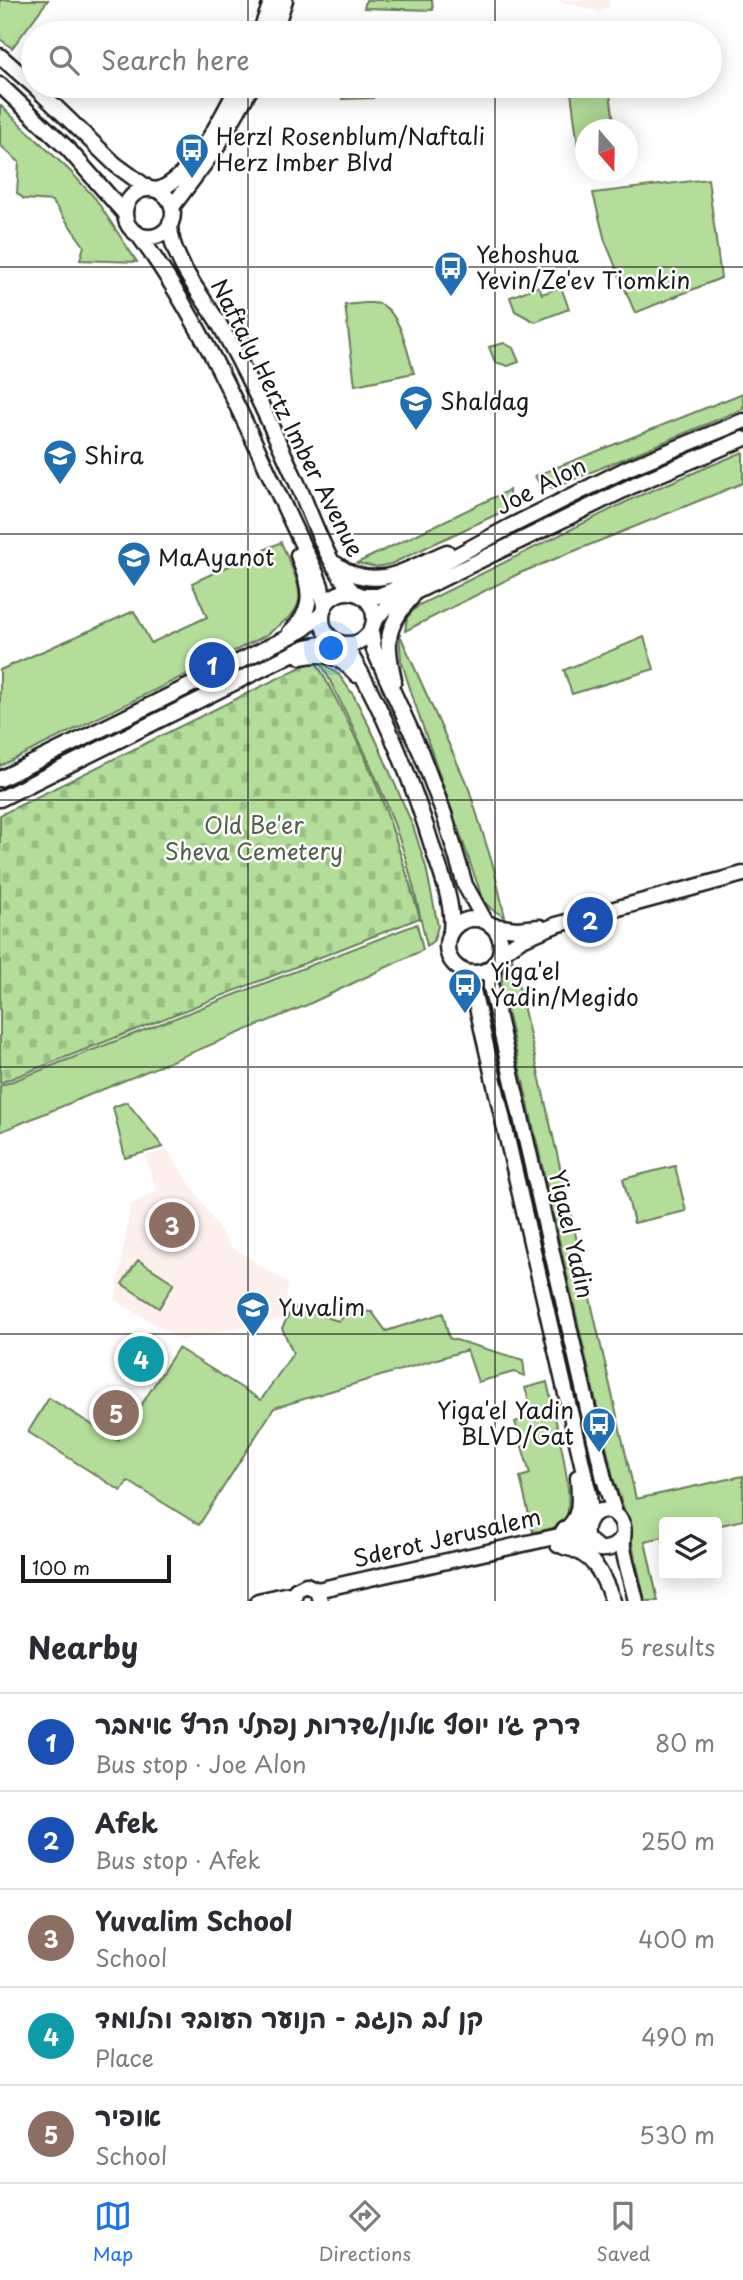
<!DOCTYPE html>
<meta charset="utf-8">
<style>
body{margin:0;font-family:"Playpen Sans","Playpen Sans Hebrew",sans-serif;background:#f2f2f3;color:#2b2b33}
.controls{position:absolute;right:21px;bottom:21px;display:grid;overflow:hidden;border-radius:7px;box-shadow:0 4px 18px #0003}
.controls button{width:63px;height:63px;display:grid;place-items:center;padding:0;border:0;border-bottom:2px solid #e1e1e2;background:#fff;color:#2b2b33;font:35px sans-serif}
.compass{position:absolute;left:575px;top:119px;width:63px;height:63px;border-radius:50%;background:#fff;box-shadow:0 4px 18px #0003;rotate:160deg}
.scale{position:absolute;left:21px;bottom:18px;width:150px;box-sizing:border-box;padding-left:7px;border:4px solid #1c1c1c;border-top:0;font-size:19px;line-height:24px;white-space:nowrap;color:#1c1c1c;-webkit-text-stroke:5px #fff;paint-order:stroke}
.you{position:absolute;left:332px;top:649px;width:24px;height:24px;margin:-18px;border:5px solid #fff;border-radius:50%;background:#1a73e8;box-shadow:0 0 0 10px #1a73e833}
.badge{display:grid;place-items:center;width:46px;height:46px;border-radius:50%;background:#1a73e8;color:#fff;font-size:23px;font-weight:700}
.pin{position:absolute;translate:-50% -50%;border:4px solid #fff;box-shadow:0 2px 7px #0006}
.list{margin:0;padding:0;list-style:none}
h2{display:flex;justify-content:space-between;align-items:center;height:91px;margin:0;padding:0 28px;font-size:30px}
h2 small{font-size:23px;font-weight:400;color:#7c7c81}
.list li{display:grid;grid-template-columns:46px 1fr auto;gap:21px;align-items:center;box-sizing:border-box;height:98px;padding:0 28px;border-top:2px solid #e1e1e2}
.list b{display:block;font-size:26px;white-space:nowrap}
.list p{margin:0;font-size:23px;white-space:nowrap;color:#7c7c81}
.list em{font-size:23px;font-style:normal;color:#7c7c81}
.icon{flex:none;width:38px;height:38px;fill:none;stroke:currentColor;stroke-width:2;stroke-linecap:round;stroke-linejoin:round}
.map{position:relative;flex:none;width:743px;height:1601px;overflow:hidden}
.search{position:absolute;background:#fff;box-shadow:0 4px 18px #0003;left:21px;right:21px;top:21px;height:77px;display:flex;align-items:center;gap:18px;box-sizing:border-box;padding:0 24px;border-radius:38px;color:#7c7c81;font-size:26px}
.sheet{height:581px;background:#fff}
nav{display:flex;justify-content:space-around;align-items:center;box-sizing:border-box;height:98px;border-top:2px solid #e1e1e2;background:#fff;font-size:19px;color:#7c7c81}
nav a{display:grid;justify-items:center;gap:4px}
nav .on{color:#1a73e8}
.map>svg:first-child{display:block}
.built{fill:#fdefeb}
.green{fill:#b3dd99;stroke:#687c5a;stroke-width:2}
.cemetery{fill:url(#cemetery-stones);stroke:#687c5a;stroke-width:2}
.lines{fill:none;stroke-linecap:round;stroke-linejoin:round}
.secondary-casing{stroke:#1c1c1c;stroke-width:19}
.secondary{stroke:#fff;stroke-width:14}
.grid{fill:none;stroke:#1c1c1c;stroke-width:2;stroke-opacity:0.55}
.labels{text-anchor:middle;stroke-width:5;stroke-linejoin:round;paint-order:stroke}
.poi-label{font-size:23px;fill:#1c1c1c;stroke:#fff;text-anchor:start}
.street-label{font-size:23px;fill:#1c1c1c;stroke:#fff}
.park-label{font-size:23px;fill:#516048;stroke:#fff}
</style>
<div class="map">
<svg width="743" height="1601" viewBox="0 0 743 1601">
<defs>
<pattern id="cemetery-stones" width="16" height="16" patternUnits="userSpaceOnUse" patternTransform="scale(1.75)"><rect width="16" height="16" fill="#b3dd99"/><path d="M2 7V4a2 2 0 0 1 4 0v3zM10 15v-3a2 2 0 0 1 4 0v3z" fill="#99bd83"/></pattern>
</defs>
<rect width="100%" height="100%" fill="#fff"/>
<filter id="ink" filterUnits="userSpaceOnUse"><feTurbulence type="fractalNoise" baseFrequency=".0143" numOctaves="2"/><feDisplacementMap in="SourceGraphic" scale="14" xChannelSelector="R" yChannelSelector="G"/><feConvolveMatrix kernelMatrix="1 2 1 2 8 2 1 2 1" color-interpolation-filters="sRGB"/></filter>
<g filter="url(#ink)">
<path class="built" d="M 557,0 L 610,0 L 610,1 L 609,7 L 599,12 Z
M 167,1149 L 231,1247 L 288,1283 L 285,1310 L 280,1319 L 181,1340 L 115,1300 L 131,1204 L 157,1191 L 145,1156 Z"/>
<path class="green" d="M 0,0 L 48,0 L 12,48 L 0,39 Z
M 366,0 L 432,0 L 433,10 L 364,8 Z
M 172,28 L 208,28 L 209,33 L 172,33 Z
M 343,86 L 372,86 L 373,98 L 342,99 Z
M 609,87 L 615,129 L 586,130 L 585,145 L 578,146 L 571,92 Z
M 0,105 L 70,171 L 95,198 L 137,262 L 80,260 L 84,246 L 52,201 L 24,199 L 17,193 L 19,162 L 0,145 Z
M 708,179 L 721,278 L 635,313 L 605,241 L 593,193 Z
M 539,286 L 542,294 L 561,287 L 569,309 L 535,322 L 515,311 L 510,297 Z
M 365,303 C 370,303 377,302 382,305 C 402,316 407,353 414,373 L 355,385 L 345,305 Z
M 504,343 L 513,348 L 519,362 L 508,366 L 495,362 L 489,347 Z
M 743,393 L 743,409 L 553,488 L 539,483 L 535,476 Z
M 743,452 L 743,483 L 520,573 L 405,631 L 407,617 L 419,605 L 634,498 Z
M 509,490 L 509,504 L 506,510 L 391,564 L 376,567 L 357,563 Z
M 281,542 C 287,557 304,589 298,604 C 294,617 277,626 267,635 L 0,766 L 0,670 L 134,611 L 151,643 L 207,617 L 192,583 Z
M 399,633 L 469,789 L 494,869 L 505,917 L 491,909 L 483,900 L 414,701 L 401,660 Z
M 644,637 L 654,669 L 572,694 L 564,670 Z
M 320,661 L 339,675 L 354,696 L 376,740 L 413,826 L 426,867 L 438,926 L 434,940 L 427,946 C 419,913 413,879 402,847 C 381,782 351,722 320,661 Z
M 417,924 L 423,950 L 307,1005 L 0,1132 L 0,1086 Z
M 512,957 L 636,1499 L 743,1476 L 743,1520 L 717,1526 L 717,1522 L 664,1522 L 664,1537 L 645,1541 L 658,1601 L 645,1601 L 631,1539 L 631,1528 L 614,1481 L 501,985 L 503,973 Z
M 127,1102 L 163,1147 L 125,1158 L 113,1107 Z
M 675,1166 L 686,1211 L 634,1223 L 623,1179 Z
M 138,1260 L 174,1283 L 159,1308 L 122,1284 Z
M 293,1307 L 339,1321 L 350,1310 L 372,1312 L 386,1331 L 443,1313 L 449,1338 L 523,1360 L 525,1376 L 514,1372 L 478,1382 L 467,1350 L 274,1408 L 199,1525 L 128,1481 L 121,1491 L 28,1432 L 49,1398 L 118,1441 L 178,1348 L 261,1400 L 293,1353 L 282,1328 Z
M 547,1382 C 552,1407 579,1504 564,1522 C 557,1529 543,1530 533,1532 L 520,1477 L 530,1474 L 515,1422 L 534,1416 L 525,1388 Z"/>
<path class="cemetery" d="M 315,660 C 337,700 358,739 375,781 C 393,826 406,872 420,918 L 0,1083 L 0,815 Z"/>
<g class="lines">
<g class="secondary-casing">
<path id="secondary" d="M 260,33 L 272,0
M 274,33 L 285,0
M 0,56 L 33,85
M 0,85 L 68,149 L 125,214
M 34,86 L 116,165 L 149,189
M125 213a24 24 0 1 1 48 0a24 24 0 1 1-48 0Z
M 157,190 C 193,178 221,118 238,86
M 172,207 L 217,147 L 252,86
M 170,223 C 169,256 201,294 218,322 C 248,374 273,430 298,485 C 313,519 328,566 354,593
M 137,233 C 213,336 260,460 316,573 L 321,586 L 324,606
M 336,564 C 376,594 407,568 447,552
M322 618a26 26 0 1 1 52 0a26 26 0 1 1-52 0Z
M 363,596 L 378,596 L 393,590 L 511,526 L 628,468 L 743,421
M 374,622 L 385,608 L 397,601 L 636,484 L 743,439
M 371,630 L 374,650 L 421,753 L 444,814 L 465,885 L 485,921
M 290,632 C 318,607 309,586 298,555
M 344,644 C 384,708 412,780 434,852 C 442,876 454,905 451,931
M 301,657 C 326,652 340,656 357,675
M 394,680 C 385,642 385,627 412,597
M 0,779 L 301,631 L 322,614
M 0,799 L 306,647 L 335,641
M447 946a27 27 0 1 1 54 0a27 27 0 1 1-54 0Z
M 493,926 L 516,929 L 540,927
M 500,954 L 522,939 L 556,925 L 743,874
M 495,963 L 491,978 L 491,987 L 604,1479 L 615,1514
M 465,972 L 474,994 L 589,1494 L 591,1516
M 563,1531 C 583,1518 579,1499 578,1477
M 623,1536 C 618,1546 610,1550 599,1549 L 587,1539 C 579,1515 609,1499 621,1521 C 626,1529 622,1539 623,1548 C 626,1565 632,1583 636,1601
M 558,1545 L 573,1542 L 590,1543
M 564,1547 C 594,1552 603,1576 613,1601
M 317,1590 L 568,1534 L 586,1524
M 258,1601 L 294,1593
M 293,1601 L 296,1590 L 306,1585 L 317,1590 L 320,1601"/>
</g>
<use href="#secondary" class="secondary"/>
</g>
</g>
<path class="grid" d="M 248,0 L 248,33M 495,0 L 495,33M 248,86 L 248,1601M 495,86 L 495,1601M 0,267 L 743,267M 0,534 L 743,534M 0,800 L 743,800M 0,1067 L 743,1067M 0,1334 L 743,1334"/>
<defs>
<g id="bus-pin" transform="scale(1.75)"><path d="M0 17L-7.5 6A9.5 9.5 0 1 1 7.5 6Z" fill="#1f6fb2" stroke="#fff"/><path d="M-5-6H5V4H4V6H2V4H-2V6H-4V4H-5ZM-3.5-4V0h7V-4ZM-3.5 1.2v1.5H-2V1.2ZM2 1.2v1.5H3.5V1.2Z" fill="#fff"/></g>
<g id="school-pin" transform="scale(1.75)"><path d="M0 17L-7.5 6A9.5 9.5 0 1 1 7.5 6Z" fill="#1f6fb2" stroke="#fff"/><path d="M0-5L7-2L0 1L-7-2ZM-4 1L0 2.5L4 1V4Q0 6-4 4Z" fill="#fff"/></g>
</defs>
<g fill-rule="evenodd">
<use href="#bus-pin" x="192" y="150"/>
<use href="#bus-pin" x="451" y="268"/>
<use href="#school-pin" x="416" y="402"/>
<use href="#school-pin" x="60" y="456"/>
<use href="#school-pin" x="134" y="558"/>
<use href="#bus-pin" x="465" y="985"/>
<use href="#school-pin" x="253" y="1308"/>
<use href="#bus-pin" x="599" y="1424"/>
</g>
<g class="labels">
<g class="poi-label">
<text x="216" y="145">Herzl Rosenblum/Naftali<tspan x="216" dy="26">Herz Imber Blvd</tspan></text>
<text x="476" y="263">Yehoshua<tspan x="476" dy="26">Yevin/Ze'ev Tiomkin</tspan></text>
<text x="440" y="410">Shaldag</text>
<text x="84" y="464">Shira</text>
<text x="158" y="566">MaAyanot</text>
<text x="490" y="980">Yiga'el<tspan x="490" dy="26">Yadin/Megido</tspan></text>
<text x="278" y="1316">Yuvalim</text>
<text x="574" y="1419" text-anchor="end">Yiga'el Yadin<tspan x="574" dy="26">BLVD/Gat</tspan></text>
</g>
<g class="street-label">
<text transform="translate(287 418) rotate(63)" y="8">Naftaly Hertz Imber Avenue</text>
<text transform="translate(541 486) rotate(-27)" y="8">Joe Alon</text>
<text transform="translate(571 1234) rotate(77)" y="8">Yigael Yadin</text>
<text transform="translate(447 1538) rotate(-13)" y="8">Sderot Jerusalem</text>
</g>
<g class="park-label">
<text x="254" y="834">Old Be'er<tspan x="254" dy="26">Sheva Cemetery</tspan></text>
</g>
</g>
</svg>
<div class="controls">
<button><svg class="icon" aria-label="layers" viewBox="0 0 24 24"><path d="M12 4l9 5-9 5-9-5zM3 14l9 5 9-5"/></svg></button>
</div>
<svg class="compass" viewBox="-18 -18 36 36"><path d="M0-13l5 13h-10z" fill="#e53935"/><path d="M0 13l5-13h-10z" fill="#7c7c81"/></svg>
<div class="scale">100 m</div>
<div class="you"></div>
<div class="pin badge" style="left:212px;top:665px;background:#1a4fb4">1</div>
<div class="pin badge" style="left:590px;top:920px;background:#1a4fb4">2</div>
<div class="pin badge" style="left:172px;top:1225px;background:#8d6e63">3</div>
<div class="pin badge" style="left:141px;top:1359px;background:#0f9aa8">4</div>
<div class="pin badge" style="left:116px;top:1413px;background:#8d6e63">5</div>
<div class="search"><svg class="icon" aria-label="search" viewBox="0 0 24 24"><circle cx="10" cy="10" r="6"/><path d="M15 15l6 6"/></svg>Search here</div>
</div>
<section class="sheet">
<h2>Nearby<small>5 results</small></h2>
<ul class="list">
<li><span class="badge" style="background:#1a4fb4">1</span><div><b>דרך ג׳ו יוסף אלון/שדרות נפתלי הרץ אימבר</b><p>Bus stop · Joe Alon</p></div><em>80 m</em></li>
<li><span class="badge" style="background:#1a4fb4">2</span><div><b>Afek</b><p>Bus stop · Afek</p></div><em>250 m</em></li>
<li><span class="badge" style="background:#8d6e63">3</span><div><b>Yuvalim School</b><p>School</p></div><em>400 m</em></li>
<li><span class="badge" style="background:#0f9aa8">4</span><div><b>קן לב הנגב - הנוער העובד והלומד</b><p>Place</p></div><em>490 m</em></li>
<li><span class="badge" style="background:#8d6e63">5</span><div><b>אופיר</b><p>School</p></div><em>530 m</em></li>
</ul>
</section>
<nav>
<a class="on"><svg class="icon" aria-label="map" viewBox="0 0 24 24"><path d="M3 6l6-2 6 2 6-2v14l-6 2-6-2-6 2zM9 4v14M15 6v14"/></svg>Map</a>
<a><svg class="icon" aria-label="directions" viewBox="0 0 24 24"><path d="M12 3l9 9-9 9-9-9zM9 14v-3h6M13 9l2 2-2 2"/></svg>Directions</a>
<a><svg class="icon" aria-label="saved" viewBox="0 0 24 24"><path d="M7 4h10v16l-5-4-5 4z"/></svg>Saved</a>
</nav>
